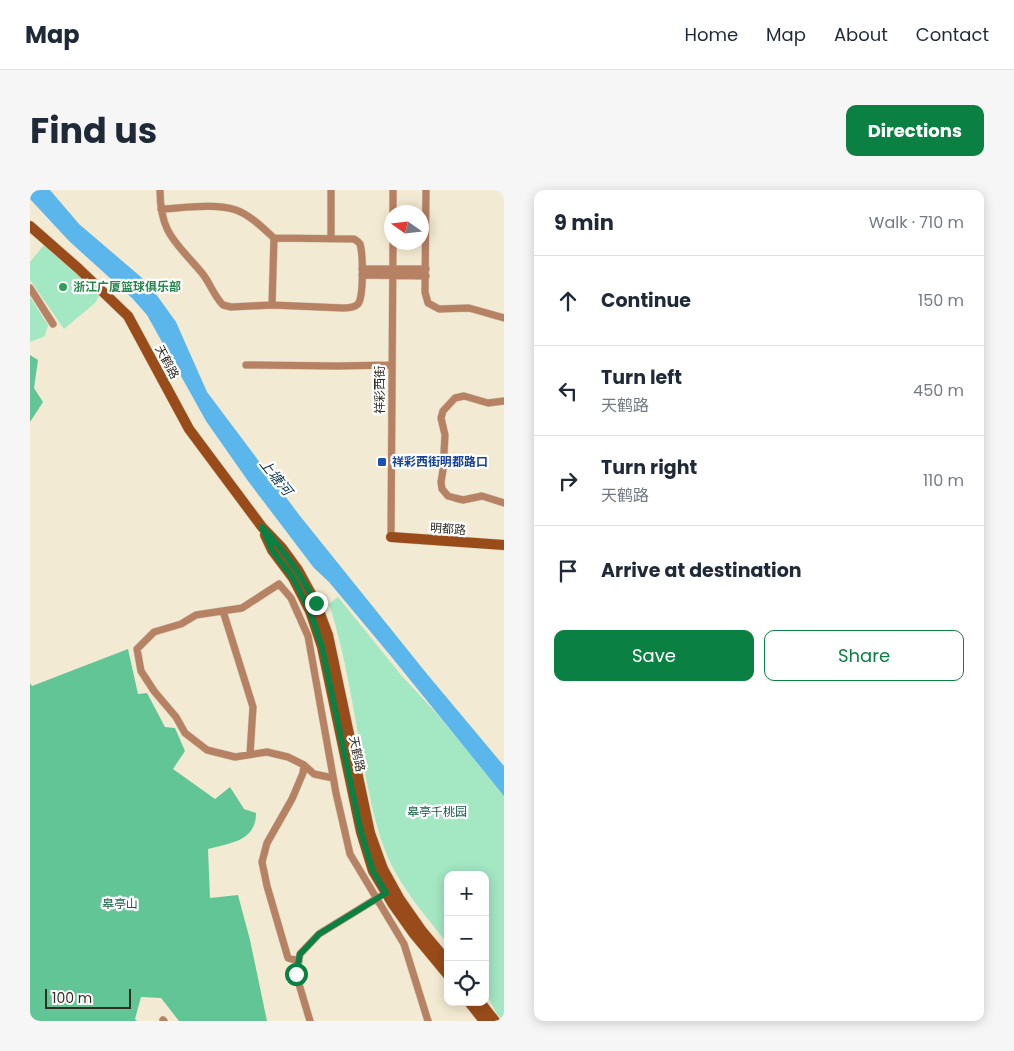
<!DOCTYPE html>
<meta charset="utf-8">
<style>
body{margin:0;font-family:Poppins,"Noto Sans SC",sans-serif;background:#f6f6f7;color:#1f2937}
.controls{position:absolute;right:15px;bottom:15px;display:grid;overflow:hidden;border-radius:10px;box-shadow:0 2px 12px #0003}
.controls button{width:45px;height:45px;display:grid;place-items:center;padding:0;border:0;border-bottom:1px solid #e0e1e3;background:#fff;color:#1f2937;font:25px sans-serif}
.compass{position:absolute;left:354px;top:15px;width:45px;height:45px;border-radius:50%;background:#fff;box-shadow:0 2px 12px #0003;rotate:284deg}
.scale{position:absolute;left:15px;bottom:12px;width:86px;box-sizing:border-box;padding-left:5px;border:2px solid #302d23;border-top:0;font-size:14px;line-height:18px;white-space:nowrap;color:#302d23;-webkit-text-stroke:4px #fff;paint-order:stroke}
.stop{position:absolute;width:15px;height:15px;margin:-11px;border:4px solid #0b8043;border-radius:50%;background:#fff}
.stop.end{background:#0b8043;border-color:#fff;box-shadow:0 1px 5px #0008}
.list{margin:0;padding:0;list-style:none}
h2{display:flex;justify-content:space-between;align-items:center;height:65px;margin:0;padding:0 20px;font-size:21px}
h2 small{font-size:16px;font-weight:400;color:#747a83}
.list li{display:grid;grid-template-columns:32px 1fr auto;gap:15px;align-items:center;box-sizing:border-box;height:90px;padding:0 20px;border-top:1px solid #e0e1e3}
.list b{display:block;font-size:19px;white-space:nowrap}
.list p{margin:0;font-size:16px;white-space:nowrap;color:#747a83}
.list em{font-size:16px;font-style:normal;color:#747a83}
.actions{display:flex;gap:10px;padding:15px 20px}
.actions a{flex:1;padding:11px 0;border:1px solid #0b8043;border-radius:10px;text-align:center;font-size:18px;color:#0b8043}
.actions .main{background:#0b8043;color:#fff}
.icon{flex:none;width:28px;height:28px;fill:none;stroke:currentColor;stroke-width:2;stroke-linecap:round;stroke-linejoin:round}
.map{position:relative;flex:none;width:474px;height:831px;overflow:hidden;border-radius:10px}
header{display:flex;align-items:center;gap:30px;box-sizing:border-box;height:70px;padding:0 25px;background:#fff;border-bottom:1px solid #e0e1e3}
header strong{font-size:24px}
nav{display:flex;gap:28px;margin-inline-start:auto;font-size:18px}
.intro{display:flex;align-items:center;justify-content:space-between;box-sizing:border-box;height:120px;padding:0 30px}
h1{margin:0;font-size:35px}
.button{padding:12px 22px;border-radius:10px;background:#0b8043;color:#fff;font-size:18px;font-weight:700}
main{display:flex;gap:30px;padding:0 30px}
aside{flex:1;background:#fff;border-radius:10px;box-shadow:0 2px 12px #0003}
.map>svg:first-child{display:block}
.green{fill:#a3e7c3}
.forest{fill:#62c596}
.water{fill:#5bb6eb}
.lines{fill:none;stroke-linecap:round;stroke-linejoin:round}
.street-casing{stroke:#cfc8b2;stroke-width:8}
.secondary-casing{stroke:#cfc8b2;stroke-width:11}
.street{stroke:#b78164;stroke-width:7}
.secondary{stroke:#994c1a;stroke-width:10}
.route{stroke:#0b8043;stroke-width:6}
.leisure-dot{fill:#2e9e5b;stroke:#fff;stroke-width:2}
.transit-dot{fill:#1a4fb4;stroke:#fff;stroke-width:2}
.labels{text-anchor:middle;stroke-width:4.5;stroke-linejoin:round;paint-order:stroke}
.leisure-label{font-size:12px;font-weight:bold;fill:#27864d;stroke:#fff;text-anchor:start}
.street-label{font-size:12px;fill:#302d23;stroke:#fff}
.transit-label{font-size:12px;font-weight:bold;fill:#164399;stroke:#fff;text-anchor:start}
.park-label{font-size:12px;fill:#166142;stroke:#fff}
.water-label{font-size:14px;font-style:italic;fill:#0b3349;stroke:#fff}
</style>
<header>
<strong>Map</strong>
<nav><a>Home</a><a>Map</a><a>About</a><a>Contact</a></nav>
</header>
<div class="intro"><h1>Find us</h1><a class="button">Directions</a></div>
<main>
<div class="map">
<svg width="474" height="831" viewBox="0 0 474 831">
<rect width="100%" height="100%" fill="#f2ead2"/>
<path class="green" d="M 14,55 L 70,104 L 65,113 L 34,139 L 0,90 L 0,72 Z
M 0,107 L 18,135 L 15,146 L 0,152 Z
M 308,407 L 371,485 L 407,524 L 474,605 L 474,831 L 467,824 L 455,802 L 455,685 L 418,685 L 418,754 C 395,725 370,697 356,663 C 347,640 342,617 337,593 C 325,534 318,472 299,414 Z"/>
<path class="forest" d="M 0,165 L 8,170 L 4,198 L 13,212 L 0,232 Z
M 98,459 L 108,504 L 117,503 L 135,537 L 145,538 L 155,561 L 143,579 L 185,609 L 200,597 L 214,619 L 226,623 C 226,652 199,653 178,659 L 180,708 L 208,705 L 220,750 L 237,831 L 149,831 L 131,808 L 111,807 L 105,829 L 107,831 L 0,831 L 0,493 L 2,496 Z"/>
<path class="water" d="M 0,0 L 20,0 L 49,34 L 118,93 L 146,132 L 177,202 L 270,326 L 397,484 L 474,576 L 474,606 L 360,465 L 299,392 L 284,378 L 218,291 L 176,231 L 117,125 L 102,108 L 39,51 L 0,9 Z"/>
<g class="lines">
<g class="street-casing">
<path id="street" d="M 130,0 C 130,44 146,52 172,83 C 180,93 184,106 193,115 L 201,117 L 242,115 L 313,118 C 318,118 324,118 328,114 C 334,106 333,64 330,54 C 328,51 327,51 324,49 L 244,48 C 233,38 220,25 206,20 C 185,13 153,18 131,19
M 396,0 L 395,102 L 398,113 L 409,119 L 439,118 L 474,128
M 363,22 L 363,0
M 301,47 L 301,0
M 332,79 L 396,79
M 332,85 L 396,86
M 0,98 L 23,134
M 242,115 L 244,48
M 216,175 L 307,176 L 361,175
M 474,211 L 458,213 L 434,206 L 425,208 L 413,221 L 411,228 L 415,245 L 413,280 L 411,292 L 412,299 L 418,306 L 425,308 L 433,310 L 452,306 L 474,313
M 361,347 L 363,52
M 193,421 L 223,517 L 220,564
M 274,575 L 284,584 L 303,588
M 269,771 L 258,768 L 237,696 L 232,672 L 237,653 L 262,609 L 273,583 L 274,575 L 258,567 L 237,562 L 205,567 L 177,560 L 155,543 L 146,527 L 124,501 L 111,481 L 107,459 L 124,442 L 151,434 L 166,425 L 212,418 L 249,394 L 261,408 L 278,446 L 306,603 L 320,664 L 374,754 L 398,831
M 133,830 L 134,831
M 280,831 L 266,784 L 270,764 L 289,744 L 349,707"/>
</g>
<g class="secondary-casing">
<path id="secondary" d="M 0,36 L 49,79 L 98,126 L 159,239 L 232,337 L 252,358 L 268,380 L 286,413 L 298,445 L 340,643 L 353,679 L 369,708 L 392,741 L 418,772
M 235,345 L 242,360 L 263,388 L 280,421 L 292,457 L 331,642 L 343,681 L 362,713 L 384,744 L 418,785
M 361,347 L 474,355
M 439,812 L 454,831
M 450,812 L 465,831"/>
</g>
<use href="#street" class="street"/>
<use href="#secondary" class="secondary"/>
</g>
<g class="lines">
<path class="route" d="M 266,784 L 270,764 L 289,744 L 356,703 L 343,681 L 331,642 L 292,457 L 280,421 L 263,388 L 242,360 L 232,337 C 255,361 270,384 286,413"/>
</g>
<circle class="leisure-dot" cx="33" cy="97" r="5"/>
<rect class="transit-dot" x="347" y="267" width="10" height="10" rx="2.5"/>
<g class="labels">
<g class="leisure-label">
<text x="43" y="101">浙江广厦篮球俱乐部</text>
</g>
<g class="street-label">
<text transform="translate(137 172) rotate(62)" y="4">天鹤路</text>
<text transform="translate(350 200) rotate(-90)" y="4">祥彩西街</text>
<text transform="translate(418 339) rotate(4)" y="4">明都路</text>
<text transform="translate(327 564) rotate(78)" y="4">天鹤路</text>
</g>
<g class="transit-label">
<text x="362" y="276">祥彩西街明都路口</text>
</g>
<g class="park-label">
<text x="407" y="626">皋亭千桃园</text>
<text x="90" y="718">皋亭山</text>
</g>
<g class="water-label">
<text transform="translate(246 287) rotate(51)" y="5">上塘河</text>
</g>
</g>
</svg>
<div class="controls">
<button>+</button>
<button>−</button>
<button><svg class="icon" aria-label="locate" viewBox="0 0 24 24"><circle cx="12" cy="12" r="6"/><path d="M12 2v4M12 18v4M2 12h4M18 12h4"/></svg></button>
</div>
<svg class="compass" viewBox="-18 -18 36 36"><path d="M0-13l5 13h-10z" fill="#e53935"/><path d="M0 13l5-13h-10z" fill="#747a83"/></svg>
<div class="scale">100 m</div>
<div class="stop" style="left:266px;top:784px"></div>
<div class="stop end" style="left:286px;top:413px"></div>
</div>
<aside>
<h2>9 min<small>Walk · 710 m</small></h2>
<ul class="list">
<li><svg class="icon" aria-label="ahead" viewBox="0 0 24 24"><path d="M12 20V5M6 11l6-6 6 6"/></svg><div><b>Continue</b></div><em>150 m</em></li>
<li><svg class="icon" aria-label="left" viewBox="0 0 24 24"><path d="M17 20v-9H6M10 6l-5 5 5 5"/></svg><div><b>Turn left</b><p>天鹤路</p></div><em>450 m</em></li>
<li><svg class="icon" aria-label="right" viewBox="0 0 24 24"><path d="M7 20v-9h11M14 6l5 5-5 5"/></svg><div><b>Turn right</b><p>天鹤路</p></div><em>110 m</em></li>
<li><svg class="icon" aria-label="arrive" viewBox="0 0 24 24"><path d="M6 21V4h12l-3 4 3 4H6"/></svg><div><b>Arrive at destination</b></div></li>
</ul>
<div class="actions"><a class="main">Save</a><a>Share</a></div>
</aside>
</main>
